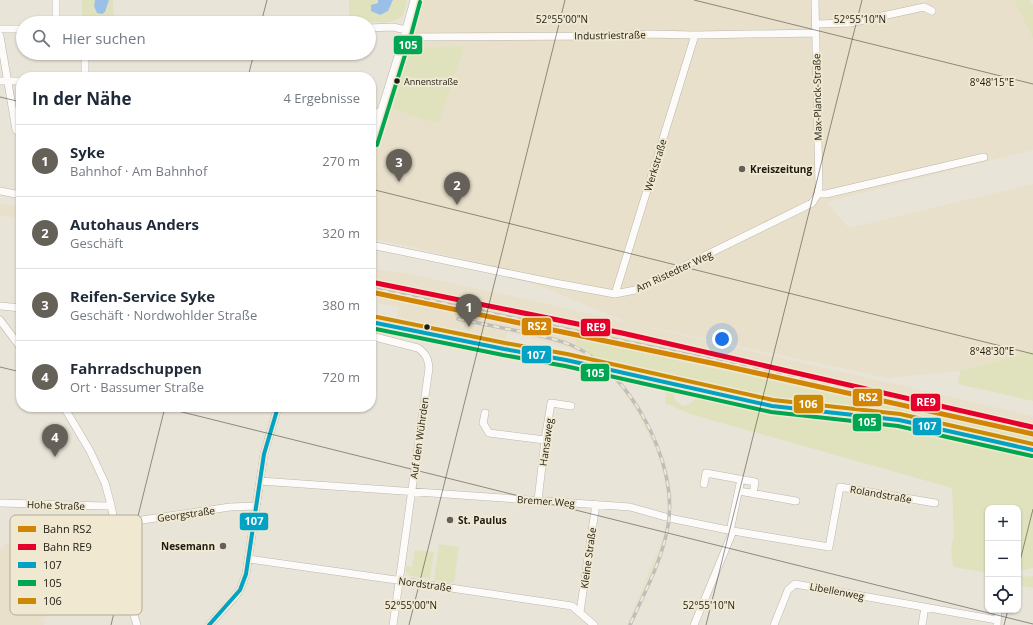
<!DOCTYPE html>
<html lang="de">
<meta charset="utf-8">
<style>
body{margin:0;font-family:"Open Sans",sans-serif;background:#f2f2f3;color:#1f2937}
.controls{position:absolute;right:12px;bottom:12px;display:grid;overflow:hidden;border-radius:8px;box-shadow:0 1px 3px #0004}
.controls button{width:36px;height:36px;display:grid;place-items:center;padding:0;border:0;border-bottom:1px solid #e0e1e3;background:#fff;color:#1f2937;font:20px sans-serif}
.you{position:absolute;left:722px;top:339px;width:14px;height:14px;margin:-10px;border:3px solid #fff;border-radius:50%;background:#1a73e8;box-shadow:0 0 0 6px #1a73e833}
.badge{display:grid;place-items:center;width:26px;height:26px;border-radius:50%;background:#656158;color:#fff;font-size:13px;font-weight:700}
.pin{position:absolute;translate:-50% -33px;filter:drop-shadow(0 1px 2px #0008)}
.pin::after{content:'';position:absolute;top:21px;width:14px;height:12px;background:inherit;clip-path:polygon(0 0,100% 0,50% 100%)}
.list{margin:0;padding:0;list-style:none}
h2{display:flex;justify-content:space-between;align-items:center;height:52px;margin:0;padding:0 16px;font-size:17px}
h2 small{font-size:13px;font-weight:400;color:#747a83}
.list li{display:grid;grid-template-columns:26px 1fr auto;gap:12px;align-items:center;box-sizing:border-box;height:72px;padding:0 16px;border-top:1px solid #e0e1e3}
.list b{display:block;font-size:15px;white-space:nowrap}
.list p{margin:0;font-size:13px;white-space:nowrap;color:#747a83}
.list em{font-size:13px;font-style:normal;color:#747a83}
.icon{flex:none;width:22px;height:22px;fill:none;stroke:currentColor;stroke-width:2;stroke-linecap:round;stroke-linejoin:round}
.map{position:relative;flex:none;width:1033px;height:625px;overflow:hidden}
.search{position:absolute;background:#fff;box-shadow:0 1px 3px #0004;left:16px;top:16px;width:360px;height:44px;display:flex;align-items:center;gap:10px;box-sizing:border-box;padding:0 14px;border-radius:22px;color:#747a83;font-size:15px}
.panel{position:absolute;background:#fff;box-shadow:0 1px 3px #0004;left:16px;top:72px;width:360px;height:340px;border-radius:16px}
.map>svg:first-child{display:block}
.built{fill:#e8e0ca}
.green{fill:#e0e2bd}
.water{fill:#9ac0e7}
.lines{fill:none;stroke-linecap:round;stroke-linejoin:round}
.street-casing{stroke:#bbb7ae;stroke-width:8}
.street{stroke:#fcfbf9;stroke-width:7}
.rail-casing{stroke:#bebeba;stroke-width:3.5}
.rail{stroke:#f0e8d1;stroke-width:2;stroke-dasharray:6;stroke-linecap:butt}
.bus-1-casing{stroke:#f0e8d1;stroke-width:7}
.bus-2-casing{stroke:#f0e8d1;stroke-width:7}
.bus-3-casing{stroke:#f0e8d1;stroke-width:7}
.bus-1{stroke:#02a2c5;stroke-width:4}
.bus-2{stroke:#00a651;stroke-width:4}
.bus-3{stroke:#cc8a04;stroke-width:4}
.rail-1-casing{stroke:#f0e8d1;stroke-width:8}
.rail-2-casing{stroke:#f0e8d1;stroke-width:8}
.rail-1{stroke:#d28404;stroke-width:5}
.rail-2{stroke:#e4002b;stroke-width:5}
.ticks{fill:none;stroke:#1e1b13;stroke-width:1;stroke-opacity:0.45}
.bus-dot{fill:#1e1b13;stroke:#f0e8d1;stroke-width:1.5}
.poi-dot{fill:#656158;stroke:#f0e8d1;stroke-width:1.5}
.labels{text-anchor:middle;stroke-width:4;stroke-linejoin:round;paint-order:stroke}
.bus-label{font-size:9px;fill:#1e1b13;stroke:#f0e8d1;text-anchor:start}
.street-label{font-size:10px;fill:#1e1b13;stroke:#f0e8d1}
.poi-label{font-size:10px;font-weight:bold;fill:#1e1b13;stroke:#f0e8d1;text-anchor:start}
.key{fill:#f0e8d1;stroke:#b1aa98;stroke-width:1}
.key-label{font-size:11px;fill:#1e1b13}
.ticks-label{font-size:10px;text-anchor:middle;fill:#1e1b13;stroke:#f0e8d1;stroke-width:4;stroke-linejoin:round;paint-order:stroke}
.line-badge{stroke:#f0e8d1;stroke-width:1.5}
.badge-label{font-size:11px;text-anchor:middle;font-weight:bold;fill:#fff}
</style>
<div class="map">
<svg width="1033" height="625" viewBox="0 0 1033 625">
<rect width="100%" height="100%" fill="#e9e4d8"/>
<path class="built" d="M 423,0 L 919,0 L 920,2 L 929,0 L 1014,0 L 1033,39 L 1033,150 L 826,202 L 849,228 L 1033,184 L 1033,351 L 960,371 L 888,378 L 627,322 L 489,265 L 371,238 L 371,165 L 391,108 L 438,123 L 465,46 L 410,48 Z
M 0,203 L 21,207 L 21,220 L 0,215 Z
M 371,269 L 400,272 L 525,299 L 1033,416 L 1033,438 L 904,409 L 784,384 L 576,338 L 575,345 L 591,354 L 619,378 L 640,406 L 656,439 L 667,465 L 672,498 L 670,523 L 665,543 L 657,565 L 632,625 L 627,625 L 662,540 L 667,520 L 668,500 L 664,470 L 652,442 L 634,408 L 620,387 L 602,366 L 570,348 L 507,332 L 504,346 L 396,322 L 399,307 L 378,303 L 379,298 L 371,297 Z
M 34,541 L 32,544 L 38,591 L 53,591 L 55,594 L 40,595 L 41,603 L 46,603 L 48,617 L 43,617 L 44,625 L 0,625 L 0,549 L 5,548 L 5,544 Z"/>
<path class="green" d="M 82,0 L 95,0 L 94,6 L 105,11 L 109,0 L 113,0 L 114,23 L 87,23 L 82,21 Z
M 349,0 L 378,0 L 378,2 L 392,4 L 393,0 L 407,0 L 403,16 L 391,22 L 349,23 Z
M 1014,0 L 1030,0 L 1033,5 L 1033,39 Z
M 465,46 L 438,124 L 391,108 L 410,48 Z
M 576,338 L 784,384 L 904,409 L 1033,438 L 1033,446 L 901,417 L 726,393 L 695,386 L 695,383 L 616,365 L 615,370 L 611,371 L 591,354 L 575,345 Z
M 1033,351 L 1033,401 L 958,384 L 960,371 Z
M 666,386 L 673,388 L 675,401 L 683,406 L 690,404 L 698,396 L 808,419 L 890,426 L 1013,448 L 1033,456 L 1033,568 L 1018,571 L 1018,508 L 988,508 L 988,573 L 953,567 L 951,550 L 954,534 L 952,488 L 690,414 L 665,403 Z
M 439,544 L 459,547 L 454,583 L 434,580 Z
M 415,550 L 434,552 L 430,579 L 410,576 L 406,571 L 406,566 L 412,567 Z
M 1033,576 L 1033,588 L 1018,585 L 1018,577 Z"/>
<path class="water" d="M 95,0 L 109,0 L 105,12 L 102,14 L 97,13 L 94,6 Z
M 378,0 L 393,0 L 388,11 L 380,15 L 371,11 L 371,5 L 378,3 Z"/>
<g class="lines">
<g class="street-casing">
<path id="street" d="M 56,0 L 56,20
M 816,24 L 850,23 L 924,7 L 932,11
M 369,28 L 393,27 L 406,30
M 0,29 L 23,29
M 0,36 L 16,130 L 21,134
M 404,37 L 611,36 L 647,34 L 695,35 L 816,33
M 85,77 L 85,53
M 0,81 L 21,81
M 371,111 L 380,113
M 371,143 L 404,37 L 414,0
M 0,191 L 21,195
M 818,194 L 826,194 L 984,157
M 371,245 L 555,283 L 615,294 L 635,290 L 812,203 L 818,194 L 819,187 L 815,0
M 615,294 L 695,35
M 0,306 L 21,308
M 0,320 L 21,348
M 371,322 L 504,349 L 514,350 L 566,360 L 772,406 L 866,416 L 899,420 L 1033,450
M 371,336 L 418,348 C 426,354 428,358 429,368 L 393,625
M 64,407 L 90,451 L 105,483 L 111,505 L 130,602 L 137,625
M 485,413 L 483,423 L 489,433 L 545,440
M 260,481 L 630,507 L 669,518 L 733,531 L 829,547 L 840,487 L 935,503
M 704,484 L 706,473 L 755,482 L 753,494
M 739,491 L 796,501
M 538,500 L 545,440 L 551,403 L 571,406
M 0,503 L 106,506 L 111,505
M 115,524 L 230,507 L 256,506
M 730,531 L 741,479
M 249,559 L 410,582 L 572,606 L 594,625
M 580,612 L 596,504
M 209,625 L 233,599 L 240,590 L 246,574 L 264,454 L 278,407
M 694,625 L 733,531
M 774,625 L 788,590 L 795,584 L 997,620
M 922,625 L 925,607
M 997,625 L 998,610"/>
</g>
<use href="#street" class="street"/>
<g class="rail-casing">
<path id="rail" d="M 371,288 L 823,383 L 1033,431
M 458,319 C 478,323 498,327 518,331 C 535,335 554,338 571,345 C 630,370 679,463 668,526 C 662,561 644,593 630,625"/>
</g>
<use href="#rail" class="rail"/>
<g class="bus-1-casing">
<path id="bus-1" d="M 371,322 L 504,349 L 566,360 L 772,406 L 899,420 L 1033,450
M 209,625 L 240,590 L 246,574 L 264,454 L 278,407"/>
</g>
<g class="bus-2-casing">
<path id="bus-2" d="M 377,145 L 410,39 L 420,2
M 371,328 L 503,355 L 565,366 L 771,412 L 898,426 L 1032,456"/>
</g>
<g class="bus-3-casing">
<path id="bus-3" d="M 372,316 L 505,343 L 567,354 L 773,400 L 900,414 L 1033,444"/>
</g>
<use href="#bus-1" class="bus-1"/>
<use href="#bus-2" class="bus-2"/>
<use href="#bus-3" class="bus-3"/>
<g class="rail-1-casing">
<path id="rail-1" d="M 371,292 L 716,364 L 1033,434"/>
</g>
<g class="rail-2-casing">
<path id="rail-2" d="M 371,282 L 622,333 L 1032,427"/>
</g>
<use href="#rail-1" class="rail-1"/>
<use href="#rail-2" class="rail-2"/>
</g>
<path class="ticks" d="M 694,0 L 1033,84M 261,23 L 267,0M 248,77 L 254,53M 0,97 L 21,102M 371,189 L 1033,354M 0,367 L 21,372M 162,407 L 1033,624M 1018,569 L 1033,509M 111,625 L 165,407M 409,625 L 565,0M 706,625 L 862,0M 1004,625 L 1008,610"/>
<g class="bus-dot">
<circle cx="397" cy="81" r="3.5"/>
<circle cx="427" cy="327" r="3.5"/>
</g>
<g class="poi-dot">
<circle cx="742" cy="169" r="4"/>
<circle cx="450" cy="520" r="4"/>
<circle cx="223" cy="546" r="4"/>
</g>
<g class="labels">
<g class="bus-label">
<text x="404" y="85">Annenstraße</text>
</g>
<g class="street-label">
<text transform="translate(610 35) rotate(-1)" y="4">Industriestraße</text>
<text transform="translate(817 97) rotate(-91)" y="4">Max-Planck-Straße</text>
<text transform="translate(655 165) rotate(-73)" y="4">Werkstraße</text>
<text transform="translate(674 271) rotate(-25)" y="4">Am Ristedter Weg</text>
<text transform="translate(419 438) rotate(-82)" y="4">Auf den Wührden</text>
<text transform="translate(546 442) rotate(-82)" y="4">Hansaweg</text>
<text transform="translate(881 494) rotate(10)" y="4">Rolandstraße</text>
<text transform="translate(546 501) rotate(4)" y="4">Bremer Weg</text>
<text transform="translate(56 505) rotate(2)" y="4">Hohe Straße</text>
<text transform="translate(186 514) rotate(-8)" y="4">Georgstraße</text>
<text transform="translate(588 558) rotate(-82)" y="4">Kleine Straße</text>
<text transform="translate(425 584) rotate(8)" y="4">Nordstraße</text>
<text transform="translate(837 591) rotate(11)" y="4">Libellenweg</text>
</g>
<g class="poi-label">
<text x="750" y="173">Kreiszeitung</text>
<text x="458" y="524">St. Paulus</text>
<text x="215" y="550" text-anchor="end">Nesemann</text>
</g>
</g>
<rect x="10" y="515" width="132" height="100" rx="6" class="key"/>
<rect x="18" y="526" width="18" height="6" fill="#d28404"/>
<rect x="18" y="544" width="18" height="6" fill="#e4002b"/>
<rect x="18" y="562" width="18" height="6" fill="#02a2c5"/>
<rect x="18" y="580" width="18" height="6" fill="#00a651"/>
<rect x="18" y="598" width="18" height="6" fill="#cc8a04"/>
<g class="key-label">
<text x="43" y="533">Bahn RS2</text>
<text x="43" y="551">Bahn RE9</text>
<text x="43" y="569">107</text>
<text x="43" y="587">105</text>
<text x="43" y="605">106</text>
</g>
<g class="ticks-label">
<text x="562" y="23">52°55'00"N</text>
<text x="860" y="23">52°55'10"N</text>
<text x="992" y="86">8°48'15"E</text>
<text x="992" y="355">8°48'30"E</text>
<text x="411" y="609">52°55'00"N</text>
<text x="709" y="609">52°55'10"N</text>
</g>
<g class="line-badge">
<rect x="393" y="35" width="30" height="20" rx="4" fill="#00a651"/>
<rect x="521" y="317" width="31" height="19" rx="4" fill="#d28404"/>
<rect x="580" y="318" width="31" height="19" rx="4" fill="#e4002b"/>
<rect x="521" y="345" width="31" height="19" rx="4" fill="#02a2c5"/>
<rect x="580" y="363" width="30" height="19" rx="4" fill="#00a651"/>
<rect x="852" y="388" width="31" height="19" rx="4" fill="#d28404"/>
<rect x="910" y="393" width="31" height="19" rx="4" fill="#e4002b"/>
<rect x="793" y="394" width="31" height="20" rx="4" fill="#cc8a04"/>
<rect x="852" y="413" width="30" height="19" rx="4" fill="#00a651"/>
<rect x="912" y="417" width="30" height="19" rx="4" fill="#02a2c5"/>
<rect x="239" y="512" width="30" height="19" rx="4" fill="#02a2c5"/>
</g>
<g class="badge-label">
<text x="408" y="49">105</text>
<text x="537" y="330">RS2</text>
<text x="596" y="331">RE9</text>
<text x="536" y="359">107</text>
<text x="595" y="377">105</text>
<text x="868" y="401">RS2</text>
<text x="926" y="406">RE9</text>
<text x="808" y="408">106</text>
<text x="867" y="426">105</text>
<text x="927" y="430">107</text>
<text x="254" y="525">107</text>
</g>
</svg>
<div class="controls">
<button>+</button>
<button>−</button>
<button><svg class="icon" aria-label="locate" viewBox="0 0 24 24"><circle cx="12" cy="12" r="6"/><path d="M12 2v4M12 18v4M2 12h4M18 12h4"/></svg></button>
</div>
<div class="you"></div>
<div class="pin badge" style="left:469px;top:327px">1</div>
<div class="pin badge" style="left:457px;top:205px">2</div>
<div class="pin badge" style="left:399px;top:182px">3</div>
<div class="pin badge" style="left:55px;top:457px">4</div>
<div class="search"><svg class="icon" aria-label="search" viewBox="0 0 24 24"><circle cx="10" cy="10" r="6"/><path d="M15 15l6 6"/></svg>Hier suchen</div>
<section class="panel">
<h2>In der Nähe<small>4 Ergebnisse</small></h2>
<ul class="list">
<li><span class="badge">1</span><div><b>Syke</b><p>Bahnhof · Am Bahnhof</p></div><em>270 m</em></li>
<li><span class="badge">2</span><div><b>Autohaus Anders</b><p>Geschäft</p></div><em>320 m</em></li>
<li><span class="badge">3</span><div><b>Reifen-Service Syke</b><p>Geschäft · Nordwohlder Straße</p></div><em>380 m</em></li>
<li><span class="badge">4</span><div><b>Fahrradschuppen</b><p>Ort · Bassumer Straße</p></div><em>720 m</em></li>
</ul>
</section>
</div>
